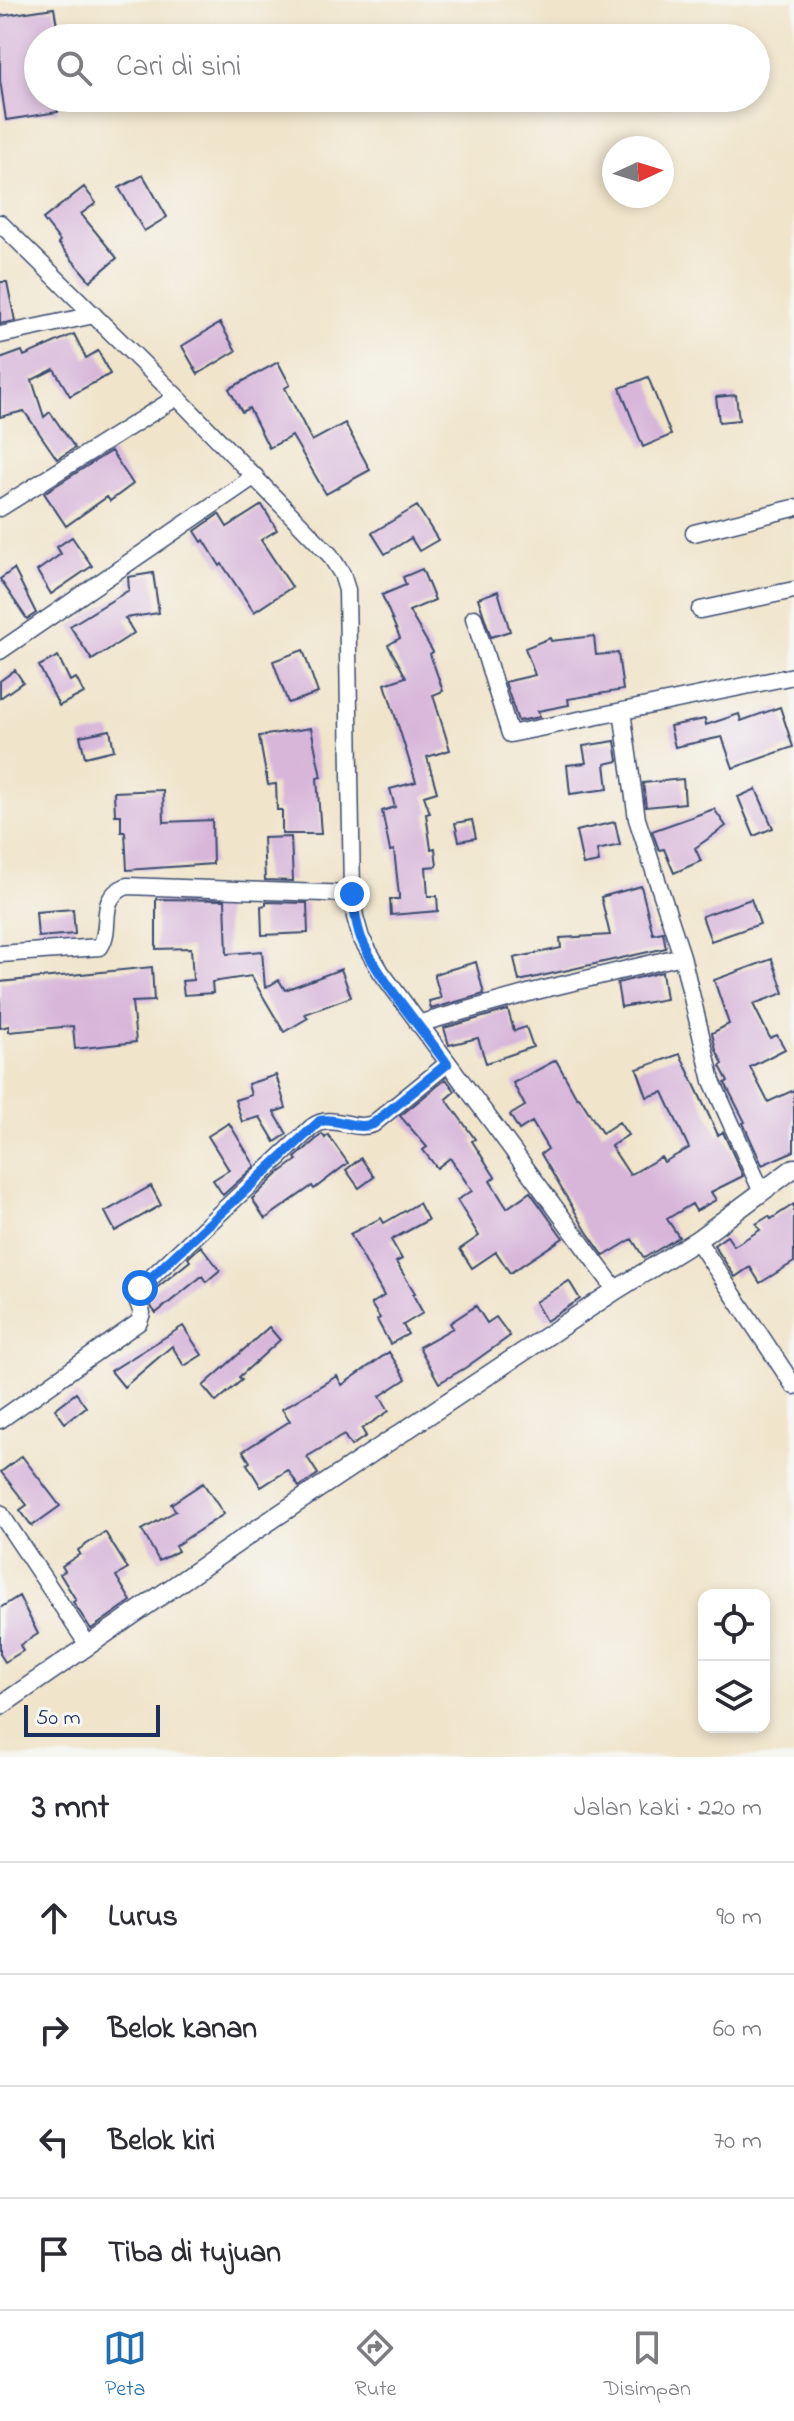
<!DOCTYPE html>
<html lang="id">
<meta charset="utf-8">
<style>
body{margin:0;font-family:"Indie Flower",sans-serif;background:#f7f7f7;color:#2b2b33}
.controls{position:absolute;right:24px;bottom:24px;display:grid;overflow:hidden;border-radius:16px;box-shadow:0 4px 12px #0003}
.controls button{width:72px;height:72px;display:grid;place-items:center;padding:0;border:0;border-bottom:2px solid #e1e1e2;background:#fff;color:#2b2b33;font:40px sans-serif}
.compass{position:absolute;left:602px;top:136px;width:72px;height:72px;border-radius:50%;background:#fff;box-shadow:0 4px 12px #0003;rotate:86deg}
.scale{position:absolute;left:24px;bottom:20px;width:136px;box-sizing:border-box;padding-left:8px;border:4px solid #1b2f5e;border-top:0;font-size:22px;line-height:28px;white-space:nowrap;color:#1b2f5e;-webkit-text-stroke:6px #f6f6f2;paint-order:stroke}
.stop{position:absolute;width:24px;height:24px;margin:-18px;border:6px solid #1a73e8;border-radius:50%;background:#fff}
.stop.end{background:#1a73e8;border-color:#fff;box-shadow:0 2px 8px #0008}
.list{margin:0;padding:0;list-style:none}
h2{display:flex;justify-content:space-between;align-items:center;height:104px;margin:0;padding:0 32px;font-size:34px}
h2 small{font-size:26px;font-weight:400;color:#7c7c81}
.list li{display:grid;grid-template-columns:52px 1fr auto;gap:24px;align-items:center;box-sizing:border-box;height:112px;padding:0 32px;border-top:2px solid #e1e1e2}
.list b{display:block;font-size:30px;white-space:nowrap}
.list em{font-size:26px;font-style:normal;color:#7c7c81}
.icon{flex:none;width:44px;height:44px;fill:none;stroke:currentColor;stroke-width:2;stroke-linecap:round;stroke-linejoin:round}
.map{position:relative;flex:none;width:794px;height:1757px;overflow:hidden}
.search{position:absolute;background:#fff;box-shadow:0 4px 12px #0003;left:24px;right:24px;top:24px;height:88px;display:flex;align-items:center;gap:20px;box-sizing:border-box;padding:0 28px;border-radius:44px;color:#7c7c81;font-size:30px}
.sheet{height:552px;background:#fff}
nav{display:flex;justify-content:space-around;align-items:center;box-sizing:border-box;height:112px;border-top:2px solid #e1e1e2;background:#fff;font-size:22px;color:#7c7c81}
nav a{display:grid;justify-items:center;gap:4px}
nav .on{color:#1f6fb2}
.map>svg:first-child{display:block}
.building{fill:#d7b6da}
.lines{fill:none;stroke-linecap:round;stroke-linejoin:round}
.minor-casing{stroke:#3b4a6e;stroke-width:19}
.tertiary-casing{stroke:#3b4a6e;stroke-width:21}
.minor{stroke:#fff;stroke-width:16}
.tertiary{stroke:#fff;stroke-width:18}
.route{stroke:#1a73e8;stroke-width:10}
</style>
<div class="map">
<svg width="794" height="1757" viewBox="0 0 794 1757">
<rect width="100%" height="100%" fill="#f6f6f2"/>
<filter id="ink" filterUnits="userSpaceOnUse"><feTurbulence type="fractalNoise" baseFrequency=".0125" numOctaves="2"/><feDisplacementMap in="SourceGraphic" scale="16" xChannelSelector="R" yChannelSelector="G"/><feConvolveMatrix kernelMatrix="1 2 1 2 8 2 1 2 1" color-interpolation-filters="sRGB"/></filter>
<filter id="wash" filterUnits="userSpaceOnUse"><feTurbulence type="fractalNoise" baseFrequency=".006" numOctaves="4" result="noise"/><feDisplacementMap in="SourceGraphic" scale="32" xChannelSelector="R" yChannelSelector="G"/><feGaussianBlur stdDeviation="1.8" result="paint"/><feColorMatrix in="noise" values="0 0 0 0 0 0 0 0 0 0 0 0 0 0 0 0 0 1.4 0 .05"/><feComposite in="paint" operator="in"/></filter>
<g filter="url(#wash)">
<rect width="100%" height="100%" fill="#f0e4ca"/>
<g id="blocks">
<path class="building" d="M 54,8 L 59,38 L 38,38 L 38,98 L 56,98 L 58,112 L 6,120 L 0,80 L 0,16 Z
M 143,175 L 167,217 L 144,231 L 119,188 Z
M 84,187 L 96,203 L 81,214 L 117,258 L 90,281 L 58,243 L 60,241 L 43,219 Z
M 0,282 L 7,282 L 15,321 L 0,324 Z
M 220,323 L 236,351 L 198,374 L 182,346 Z
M 74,334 L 86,358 L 98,351 L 110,374 L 70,396 L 54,369 L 32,380 L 44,417 L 50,412 L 75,448 L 57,459 L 24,411 L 0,417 L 0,359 L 22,351 L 24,356 Z
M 278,362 L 290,385 L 285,388 L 312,441 L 345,423 L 370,470 L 326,494 L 292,436 L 269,448 L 249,408 L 242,412 L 229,389 Z
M 648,377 L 671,435 L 643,447 L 620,388 Z
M 736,395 L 739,420 L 719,422 L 716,397 Z
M 111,451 L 133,484 L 110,501 L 107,497 L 66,526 L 44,493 Z
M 262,505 L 277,530 L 261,540 L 292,587 L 254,612 L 222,564 L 220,566 L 204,540 L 202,542 L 195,531 L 219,514 L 227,527 Z
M 417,506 L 438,540 L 419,551 L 411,538 L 385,554 L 372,533 Z
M 72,537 L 92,566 L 51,594 L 37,571 L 61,554 L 57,547 Z
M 14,569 L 36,613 L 27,619 L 0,579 Z
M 422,569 L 435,600 L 409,611 L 433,652 L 430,654 L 443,691 L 433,695 L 450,750 L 427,757 L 437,792 L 424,796 L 430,813 L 426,814 L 431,849 L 435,848 L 437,866 L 426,867 L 428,896 L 437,896 L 438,911 L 391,915 L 390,899 L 399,899 L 399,895 L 394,850 L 390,851 L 382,811 L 395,807 L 390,789 L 416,782 L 385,684 L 406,677 L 388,645 L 400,638 L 382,595 L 406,585 L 403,577 Z
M 153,573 L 159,613 L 125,618 L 134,633 L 92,660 L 70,626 L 129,590 L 128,577 Z
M 498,591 L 510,631 L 491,637 L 478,598 Z
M 594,636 L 596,655 L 618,653 L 623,690 L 568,699 L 569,705 L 538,711 L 540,717 L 518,721 L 505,682 L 535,675 L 525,648 L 550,638 L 551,641 Z
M 303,650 L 318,693 L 288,703 L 273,661 Z
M 58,656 L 70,681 L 76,678 L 84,693 L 59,706 L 39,666 Z
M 15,670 L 23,682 L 0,698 L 0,681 Z
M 780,707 L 793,747 L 733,768 L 722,737 L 675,747 L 670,726 L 705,719 L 706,725 L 739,714 L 741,721 Z
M 311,728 L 321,777 L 317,778 L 321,834 L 282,834 L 282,810 L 277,810 L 276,784 L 268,785 L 259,736 Z
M 110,730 L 114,750 L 85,757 L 80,736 Z
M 615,741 L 618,761 L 605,764 L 608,789 L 570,794 L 567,765 L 586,763 L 583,746 Z
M 683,779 L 685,803 L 646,807 L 643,783 Z
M 756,789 L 773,828 L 754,836 L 738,797 Z
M 163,790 L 164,822 L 212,820 L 213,864 L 127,870 L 125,832 L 121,832 L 121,815 L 115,815 L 114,792 Z
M 714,809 L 726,826 L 695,848 L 701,861 L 674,873 L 664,849 L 659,850 L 652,831 Z
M 472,820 L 476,838 L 459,841 L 455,823 Z
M 615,822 L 620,845 L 597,850 L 599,862 L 583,865 L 576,831 Z
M 291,837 L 293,881 L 265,880 L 263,838 Z
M 641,886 L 653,934 L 663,932 L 666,948 L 519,981 L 514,958 L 561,948 L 560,938 L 610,935 L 601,897 Z
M 156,899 L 225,900 L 227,954 L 262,951 L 265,988 L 279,980 L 285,990 L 341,969 L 351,997 L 305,1014 L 308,1018 L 284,1032 L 251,976 L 212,982 L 213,993 L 184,995 L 182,981 L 193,980 L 191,948 L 156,949 Z
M 751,899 L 760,924 L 711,941 L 702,916 Z
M 266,902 L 307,903 L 308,933 L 262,935 L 261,906 L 266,905 Z
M 73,909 L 75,934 L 38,937 L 36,912 Z
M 772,959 L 784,993 L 753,1004 L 770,1038 L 777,1035 L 785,1049 L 750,1067 L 768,1102 L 794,1090 L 794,1151 L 762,1165 L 743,1123 L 745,1122 L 725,1083 L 728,1081 L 720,1066 L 723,1064 L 716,1050 L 712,1033 L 729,1024 L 714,980 Z
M 476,962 L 484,994 L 431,1009 L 429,1001 L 441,998 L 434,974 Z
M 152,967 L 154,1001 L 132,1002 L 136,1042 L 75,1049 L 73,1026 L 9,1032 L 9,1026 L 0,1028 L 0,982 Z
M 662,972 L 666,999 L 621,1007 L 617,983 Z
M 508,1010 L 514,1031 L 526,1027 L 533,1047 L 486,1063 L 478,1038 L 449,1045 L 444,1028 Z
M 680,1054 L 718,1135 L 723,1132 L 743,1176 L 711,1192 L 716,1200 L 696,1211 L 692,1204 L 667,1219 L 679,1237 L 644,1258 L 632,1239 L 604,1256 L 587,1232 L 541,1154 L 548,1149 L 532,1122 L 519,1130 L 510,1115 L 525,1106 L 513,1083 L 556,1060 L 577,1098 L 579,1097 L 602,1133 L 619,1122 L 628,1135 L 611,1146 L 630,1175 L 661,1157 L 664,1162 L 689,1148 L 663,1092 L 647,1097 L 637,1069 Z
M 276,1075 L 286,1108 L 274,1112 L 287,1134 L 275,1142 L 260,1117 L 242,1122 L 235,1100 L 251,1095 L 248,1084 Z
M 446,1079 L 455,1091 L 446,1099 L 475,1139 L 472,1141 L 495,1177 L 490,1181 L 507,1208 L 530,1192 L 563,1238 L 510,1273 L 496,1252 L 472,1268 L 460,1249 L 479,1236 L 457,1200 L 472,1191 L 450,1158 L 437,1168 L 423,1150 L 427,1147 L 400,1116 Z
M 229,1123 L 255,1166 L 223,1195 L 213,1180 L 229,1170 L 208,1136 Z
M 322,1134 L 325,1138 L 328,1135 L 348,1163 L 314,1189 L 312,1186 L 265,1219 L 252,1199 L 279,1173 L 297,1160 L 295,1158 Z
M 361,1158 L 374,1177 L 359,1188 L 346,1170 Z
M 151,1186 L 161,1205 L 115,1231 L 105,1212 Z
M 419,1203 L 428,1220 L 391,1240 L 402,1259 L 396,1262 L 415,1293 L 413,1295 L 423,1313 L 403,1325 L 408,1334 L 390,1344 L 377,1320 L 380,1318 L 371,1304 L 384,1296 L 350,1234 L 381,1218 L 384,1223 Z
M 794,1204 L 794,1262 L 760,1283 L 750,1267 L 735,1277 L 714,1245 L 727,1236 L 734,1246 L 760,1230 L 756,1224 L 769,1216 L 771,1219 Z
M 201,1246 L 220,1270 L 206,1282 L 202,1276 L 156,1313 L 152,1308 L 148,1297 L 149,1294 L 190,1261 L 188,1258 Z
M 569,1281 L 580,1299 L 546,1321 L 535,1302 Z
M 476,1306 L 487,1323 L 496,1317 L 510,1336 L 465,1368 L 439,1383 L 419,1347 L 453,1328 L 450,1323 Z
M 183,1326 L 202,1355 L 184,1366 L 172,1346 L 124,1387 L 111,1371 Z
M 269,1327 L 280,1340 L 239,1377 L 242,1380 L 216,1402 L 203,1386 Z
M 389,1352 L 406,1379 L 380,1396 L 389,1411 L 362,1429 L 366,1436 L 351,1446 L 344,1435 L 308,1456 L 307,1457 L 318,1474 L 299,1487 L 288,1470 L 261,1487 L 247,1464 L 250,1462 L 243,1451 L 290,1421 L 282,1409 L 337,1376 L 342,1385 Z
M 76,1393 L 86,1407 L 65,1423 L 55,1409 Z
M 22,1456 L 60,1506 L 32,1526 L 20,1510 L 27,1505 L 1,1472 Z
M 203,1483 L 224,1514 L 175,1546 L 178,1551 L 159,1561 L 142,1530 L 176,1511 L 171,1504 Z
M 105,1532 L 128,1569 L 116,1576 L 131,1601 L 91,1629 L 73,1602 L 76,1600 L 60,1574 L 65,1571 L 62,1566 L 80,1554 L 78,1550 Z
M 19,1596 L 38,1634 L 20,1645 L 23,1651 L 5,1662 L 0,1654 L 0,1608 Z"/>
</g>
</g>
<g filter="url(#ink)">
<use href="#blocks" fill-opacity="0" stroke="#3b4a6e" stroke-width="2"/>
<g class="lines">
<g class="minor-casing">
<path id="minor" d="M 0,223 L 177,397 L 330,555 L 342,574 L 347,590 L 352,894 L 355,917 L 361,938 L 381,972 L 616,1290
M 0,335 L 94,315
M 0,508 L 177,397
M 694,533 L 794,508
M 700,610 L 794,590
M 474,618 L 510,734 L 794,676
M 0,651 L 255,476
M 622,711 L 637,819 L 682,956 L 712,1081 L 761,1190
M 0,954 L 100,947 C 114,925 95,899 127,886 L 352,894
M 418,1024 L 532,992 L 682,956
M 697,1240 L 794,1386
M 0,1420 L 139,1322 L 142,1313 L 136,1297 L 140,1288 L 312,1127 C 332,1112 352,1132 373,1124 L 447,1064
M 0,1513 L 88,1645"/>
</g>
<g class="tertiary-casing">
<path id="tertiary" d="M 0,1706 L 253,1532 L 616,1290 L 697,1240 L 794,1168"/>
</g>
<use href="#minor" class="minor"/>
<use href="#tertiary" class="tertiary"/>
</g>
</g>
<g class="lines" filter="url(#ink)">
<path class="route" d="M 140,1288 L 320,1121 C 338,1117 355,1131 373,1124 L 447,1064 C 421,1027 378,979 361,938 C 356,924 354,909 352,894"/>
</g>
</svg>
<div class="controls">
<button><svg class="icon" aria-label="locate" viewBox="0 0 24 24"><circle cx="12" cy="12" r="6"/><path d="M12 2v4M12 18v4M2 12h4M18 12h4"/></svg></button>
<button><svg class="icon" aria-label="layers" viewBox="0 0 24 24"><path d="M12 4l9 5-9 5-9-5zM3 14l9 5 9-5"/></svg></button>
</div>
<svg class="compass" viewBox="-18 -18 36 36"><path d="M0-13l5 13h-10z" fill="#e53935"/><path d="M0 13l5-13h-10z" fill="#7c7c81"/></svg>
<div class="scale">50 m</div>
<div class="stop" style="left:140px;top:1288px"></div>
<div class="stop end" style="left:352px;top:894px"></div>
<div class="search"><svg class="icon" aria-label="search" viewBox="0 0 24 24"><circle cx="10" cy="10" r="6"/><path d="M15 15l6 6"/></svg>Cari di sini</div>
</div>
<section class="sheet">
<h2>3 mnt<small>Jalan kaki · 220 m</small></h2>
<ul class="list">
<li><svg class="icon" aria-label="ahead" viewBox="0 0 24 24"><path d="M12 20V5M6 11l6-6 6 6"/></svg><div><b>Lurus</b></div><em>90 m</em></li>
<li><svg class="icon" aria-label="right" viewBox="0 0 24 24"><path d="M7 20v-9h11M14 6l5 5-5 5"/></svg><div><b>Belok kanan</b></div><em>60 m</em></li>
<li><svg class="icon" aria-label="left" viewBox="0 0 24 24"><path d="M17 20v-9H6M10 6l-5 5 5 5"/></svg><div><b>Belok kiri</b></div><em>70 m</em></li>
<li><svg class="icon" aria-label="arrive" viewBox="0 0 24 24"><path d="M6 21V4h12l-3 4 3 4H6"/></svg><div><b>Tiba di tujuan</b></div></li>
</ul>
</section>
<nav>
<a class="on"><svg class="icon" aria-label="map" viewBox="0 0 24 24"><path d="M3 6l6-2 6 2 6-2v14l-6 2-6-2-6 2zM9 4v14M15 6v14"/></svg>Peta</a>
<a><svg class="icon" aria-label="directions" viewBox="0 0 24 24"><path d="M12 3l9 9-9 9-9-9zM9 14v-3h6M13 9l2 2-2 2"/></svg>Rute</a>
<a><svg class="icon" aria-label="saved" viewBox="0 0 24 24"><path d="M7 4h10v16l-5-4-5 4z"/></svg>Disimpan</a>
</nav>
